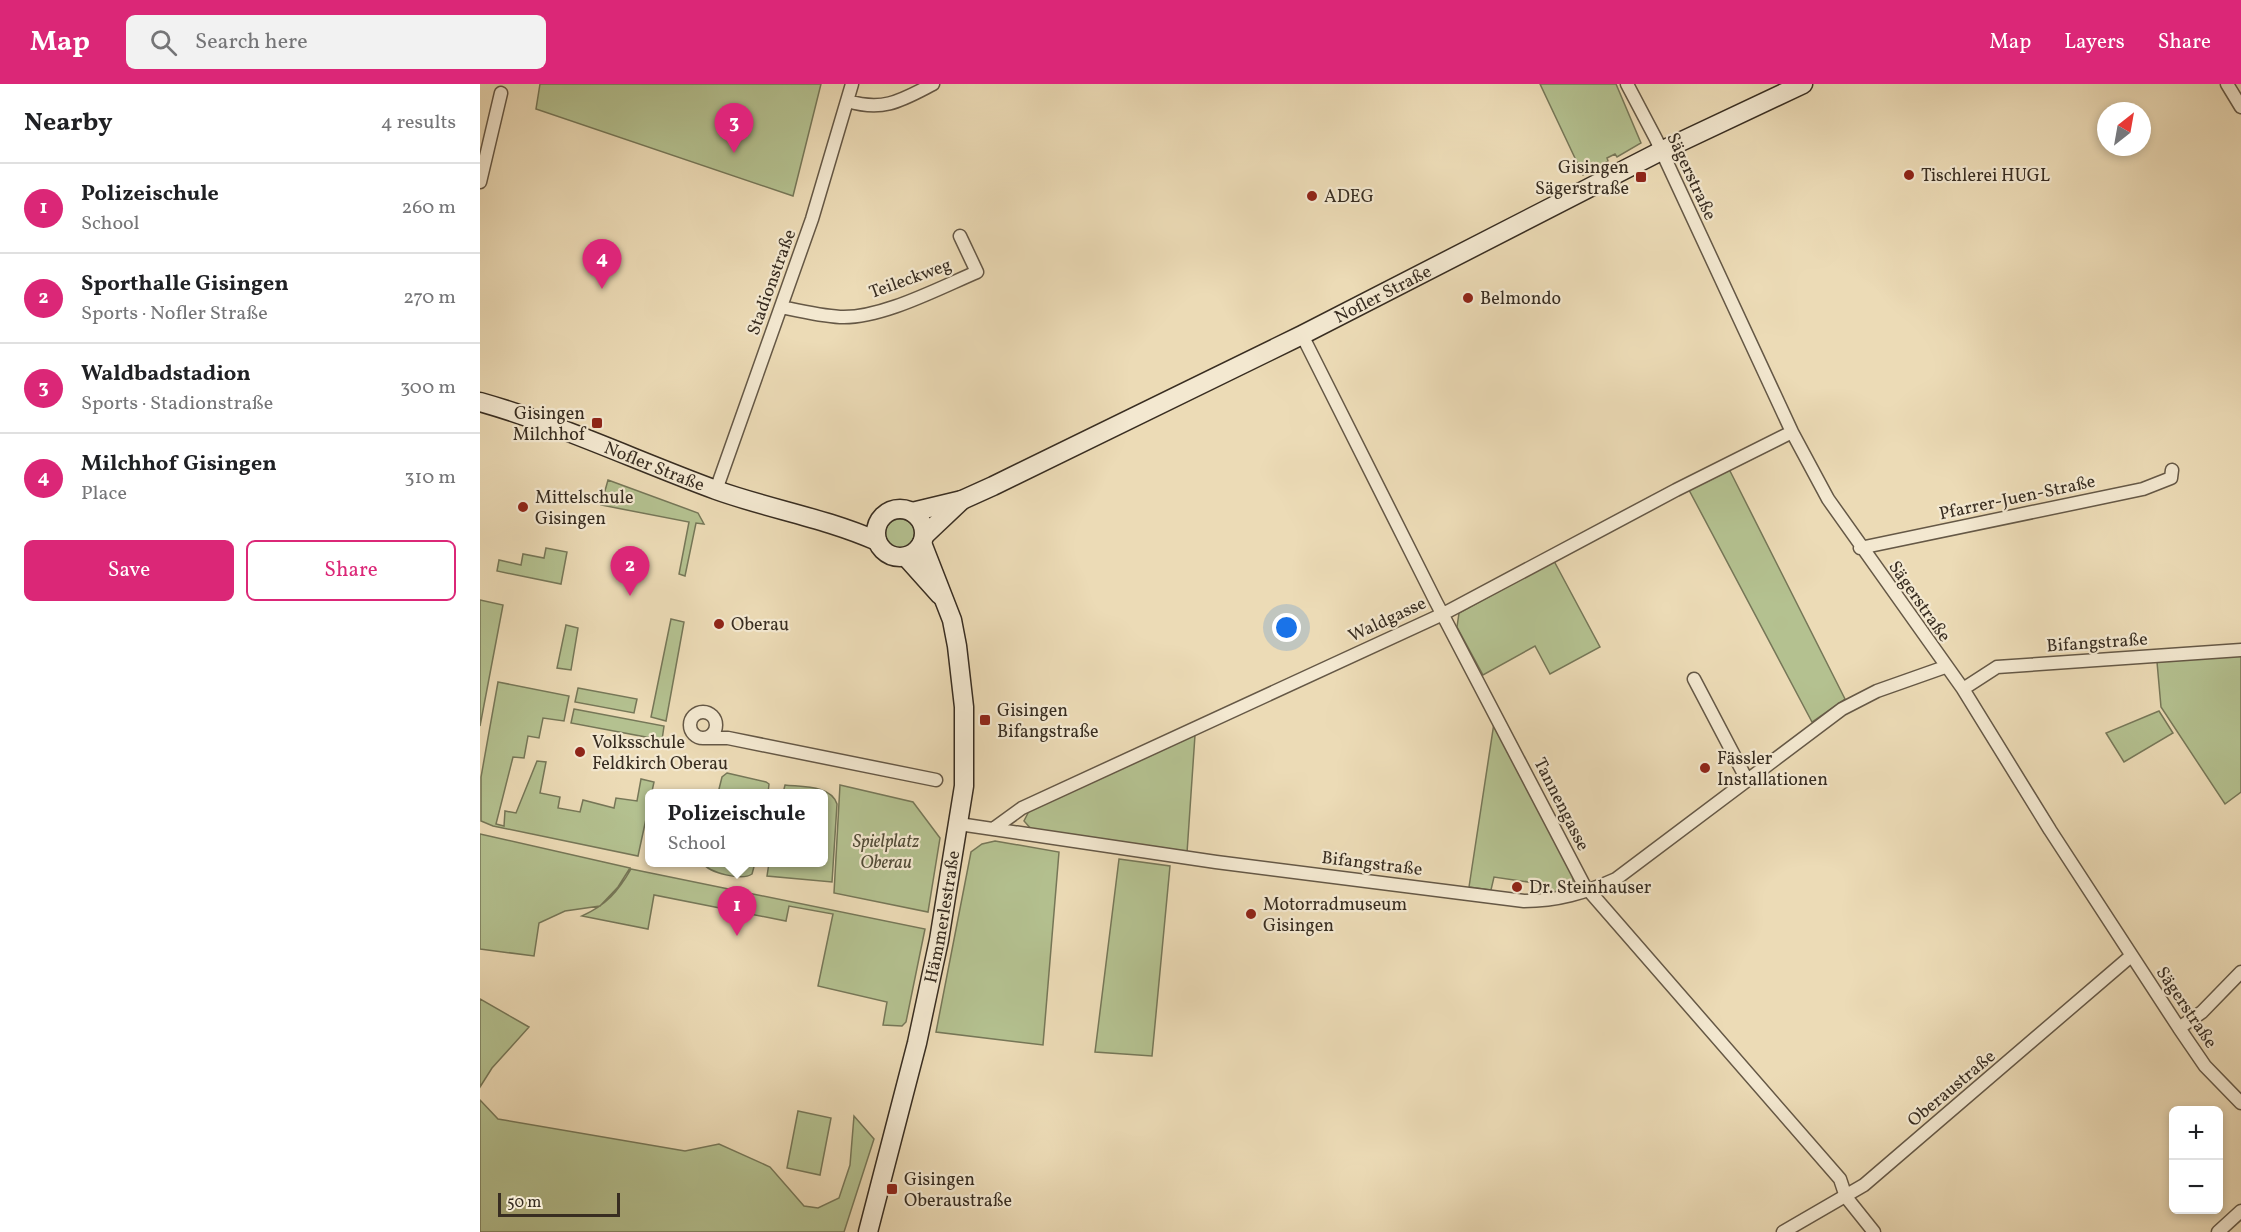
<!DOCTYPE html>
<meta charset="utf-8">
<style>
body{margin:0;font-family:Vollkorn,serif;background:#f2f2f2;color:#202124}
.controls{position:absolute;right:18px;bottom:18px;display:grid;overflow:hidden;border-radius:9px;box-shadow:0 3px 9px #0003}
.controls button{width:54px;height:54px;display:grid;place-items:center;padding:0;border:0;border-bottom:2px solid #e0e0e0;background:#fff;color:#202124;font:30px sans-serif}
.compass{position:absolute;left:1617px;top:18px;width:54px;height:54px;border-radius:50%;background:#fff;box-shadow:0 3px 9px #0003;rotate:31deg}
.scale{position:absolute;left:18px;bottom:15px;width:122px;box-sizing:border-box;padding-left:6px;border:3px solid #382d21;border-top:0;font-size:16px;line-height:21px;white-space:nowrap;color:#382d21;-webkit-text-stroke:4px #f3e8d0;paint-order:stroke}
.you{position:absolute;left:807px;top:544px;width:21px;height:21px;margin:-15px;border:4px solid #fff;border-radius:50%;background:#1a73e8;box-shadow:0 0 0 9px #1a73e833}
.badge{display:grid;place-items:center;width:39px;height:39px;border-radius:50%;background:#db2777;color:#fff;font-size:20px;font-weight:700}
.pin{position:absolute;translate:-50% -50px;filter:drop-shadow(0 2px 3px #0008)}
.pin::after{content:'';position:absolute;top:32px;width:21px;height:18px;background:inherit;clip-path:polygon(0 0,100% 0,50% 100%)}
.popup{position:absolute;left:165px;top:705px;width:183px;height:78px;box-sizing:border-box;display:grid;place-content:center;border-radius:9px;background:#fff;filter:drop-shadow(0 2px 4px #0005);font-size:20px;white-space:nowrap;color:#757577}
.popup b{font-size:22px;color:#202124}
.popup::after{content:'';position:absolute;left:50%;top:100%;margin-left:-12px;border:12px solid transparent;border-top-color:#fff}
.list{margin:0;padding:0;list-style:none}
h2{display:flex;justify-content:space-between;align-items:center;height:78px;margin:0;padding:0 24px;font-size:26px}
h2 small{font-size:20px;font-weight:400;color:#757577}
.list li{display:grid;grid-template-columns:39px 1fr auto;gap:18px;align-items:center;box-sizing:border-box;height:90px;padding:0 24px;border-top:2px solid #e0e0e0}
.list b{display:block;font-size:22px;white-space:nowrap}
.list p{margin:0;font-size:20px;white-space:nowrap;color:#757577}
.list em{font-size:20px;font-style:normal;color:#757577}
.actions{display:flex;gap:12px;padding:18px 24px}
.actions a{flex:1;padding:14px 0;border:2px solid #db2777;border-radius:9px;text-align:center;font-size:21px;color:#db2777}
.actions .main{background:#db2777;color:#fff}
.icon{flex:none;width:33px;height:33px;fill:none;stroke:currentColor;stroke-width:2;stroke-linecap:round;stroke-linejoin:round}
.map{position:relative;flex:none;width:1761px;height:1148px;overflow:hidden}
header{display:flex;align-items:center;gap:36px;box-sizing:border-box;height:84px;padding:0 30px;background:#db2777;color:#fff}
header strong{font-size:28px}
nav{display:flex;gap:33px;margin-inline-start:auto;font-size:21px}
.search{width:420px;height:54px;background:#f2f2f2;display:flex;align-items:center;gap:15px;box-sizing:border-box;padding:0 21px;border-radius:9px;color:#757577;font-size:22px}
main{display:flex}
aside{flex:1;background:#fff}
.map>svg:first-child{display:block}
.green{fill:#b4c190;stroke:#767758;stroke-width:1.5}
.lines{fill:none;stroke-linecap:round;stroke-linejoin:round}
.street-casing{stroke:#655846;stroke-width:15}
.secondary-casing{stroke:#382d21;stroke-width:21}
.street{stroke:#f3e8d0;stroke-width:12}
.secondary{stroke:#f3e8d0;stroke-width:18}
.poi-dot{fill:#8f2418;stroke:#f3e8d0;stroke-width:2}
.labels{text-anchor:middle;stroke-width:4.5;stroke-linejoin:round;paint-order:stroke}
.poi-label{font-size:18px;fill:#382d21;stroke:#f3e8d0;text-anchor:start}
.street-label{font-size:18px;fill:#382d21;stroke:#f3e8d0}
.park-label{font-size:18px;font-style:italic;fill:#514b37;stroke:#f3e8d0}
</style>
<header>
<strong>Map</strong>
<div class="search"><svg class="icon" aria-label="search" viewBox="0 0 24 24"><circle cx="10" cy="10" r="6"/><path d="M15 15l6 6"/></svg>Search here</div>
<nav><a>Map</a><a>Layers</a><a>Share</a></nav>
</header>
<main>
<aside>
<h2>Nearby<small>4 results</small></h2>
<ul class="list">
<li><span class="badge">1</span><div><b>Polizeischule</b><p>School</p></div><em>260 m</em></li>
<li><span class="badge">2</span><div><b>Sporthalle Gisingen</b><p>Sports · Nofler Straße</p></div><em>270 m</em></li>
<li><span class="badge">3</span><div><b>Waldbadstadion</b><p>Sports · Stadionstraße</p></div><em>300 m</em></li>
<li><span class="badge">4</span><div><b>Milchhof Gisingen</b><p>Place</p></div><em>310 m</em></li>
</ul>
<div class="actions"><a class="main">Save</a><a>Share</a></div>
</aside>
<div class="map">
<svg width="1761" height="1148" viewBox="0 0 1761 1148">
<rect width="100%" height="100%" fill="#ecdbb6"/>
<filter id="stains"><feTurbulence type="fractalNoise" baseFrequency=".00333" numOctaves="4"/><feColorMatrix values="0 0 0 0 .2 0 0 0 0 .09 0 0 0 0 .02 0 0 0 .5 -.17"/></filter>
<radialGradient id="worn" r=".72"><stop offset=".6" stop-color="#630" stop-opacity="0"/><stop offset="1" stop-color="#630" stop-opacity=".3"/></radialGradient>
<path class="green" d="M 60,0 L 341,0 L 313,112 L 56,25 Z
M 1060,0 L 1136,0 L 1161,59 L 1137,73 L 1135,70 L 1127,74 L 1128,77 L 1103,91 Z
M 1249,385 L 1365,615 L 1332,638 L 1209,406 Z
M 128,396 L 218,429 L 224,440 L 216,439 L 205,492 L 199,490 L 209,438 L 121,421 Z
M405 450a15 15 0 1 1 30 0a15 15 0 1 1-30 0Z
M 66,464 L 87,468 L 81,500 L 17,487 L 19,476 L 41,481 L 43,470 L 64,474 Z
M 1074,477 L 1120,563 L 1070,590 L 1055,562 L 1003,591 L 977,543 L 979,529 Z
M 0,516 L 23,521 L 0,642 Z
M 191,535 L 204,538 L 186,637 L 171,633 Z
M 86,541 L 98,544 L 91,586 L 77,584 Z
M 1761,571 L 1761,708 L 1745,720 L 1681,623 L 1677,578 Z
M 18,598 L 89,612 L 84,637 L 63,634 L 59,654 L 48,652 L 44,674 L 33,673 L 16,740 L 24,742 L 25,727 L 36,729 L 57,677 L 66,678 L 60,709 L 80,713 L 78,724 L 100,728 L 103,716 L 134,724 L 136,714 L 157,717 L 161,695 L 174,698 L 158,772 L 13,742 L 1,737 L 1,693 Z
M 98,604 L 157,615 L 154,629 L 95,618 Z
M 94,625 L 184,642 L 182,656 L 91,639 Z
M 1679,627 L 1693,649 L 1644,678 L 1626,649 Z
M 1014,639 L 1093,790 L 1093,799 L 1089,805 L 1061,812 L 1062,800 L 1014,793 L 1011,806 L 989,803 Z
M 715,651 L 707,769 L 552,746 L 544,737 L 549,727 Z
M 247,689 L 286,698 L 289,700 L 288,709 L 238,709 L 242,693 Z
M 305,701 C 322,703 351,701 357,720 L 352,798 L 287,792 L 289,779 L 344,778 L 344,710 L 303,709 Z
M 360,701 L 433,718 L 460,754 L 448,828 L 354,809 Z
M 0,750 L 150,784 L 138,803 L 120,822 L 85,827 L 59,839 L 54,872 L 0,865 Z
M 515,757 L 579,768 L 563,961 L 456,948 L 491,768 L 502,760 Z
M 639,775 L 690,782 L 672,972 L 615,968 Z
M 223,779 L 223,778 L 275,779 L 272,790 C 262,797 229,789 223,779 Z
M 151,785 L 445,845 L 426,938 L 422,942 L 403,941 L 407,918 L 338,902 L 353,830 L 309,822 L 306,837 L 174,811 L 168,845 L 102,832 C 126,821 138,808 151,785 Z
M 0,915 L 49,943 L 12,984 L 0,1003 Z
M 0,1016 L 18,1035 L 205,1067 L 239,1060 L 290,1083 L 324,1122 L 338,1124 L 359,1114 L 370,1081 L 374,1032 L 394,1055 L 364,1148 L 0,1148 Z
M 318,1027 L 351,1034 L 340,1091 L 307,1084 Z"/>
<g class="lines">
<g class="street-casing">
<path id="street" d="M 1147,0 L 1176,55 L 1312,348 L 1348,415 L 1483,605 L 1570,746 L 1699,944 L 1725,982 L 1761,1019
M 1747,0 L 1761,23
M 368,17 C 404,28 422,16 453,0
M 0,98 L 21,9
M 301,223 C 320,227 341,232 360,233 C 401,235 459,204 497,188 L 480,152
M 822,251 L 956,518 L 1104,801 L 1360,1095 L 1366,1113 L 1394,1148
M 236,406 L 332,135 L 372,0
M 1380,464 L 1663,405 L 1691,394 L 1692,386
M 1214,595 L 1267,696
M 1483,605 L 1517,583 L 1761,566
M210 641a13 13 0 1 1 26 0a13 13 0 1 1-26 0Z
M 223,654 L 248,654 L 456,696
M 479,740 L 736,778 L 1044,817 C 1077,817 1105,809 1136,795 L 1362,625 L 1397,607 L 1465,583
M 513,745 L 542,724 L 963,530 L 1196,406 L 1312,348
M 1699,944 L 1722,928 L 1761,888
M 1303,1148 L 1384,1101 L 1651,872
M 1738,1148 L 1761,1127"/>
</g>
<g class="secondary-casing">
<g id="secondary">
<path id="s1" d="M 0,318 C 81,341 157,377 236,406 C 289,425 345,434 397,457"/>
<circle cx="420" cy="449" r="24"/>
<path id="s2" d="M 432,428 L 482,416 L 513,402 L 822,251 L 1181,67 L 1323,0"/>
<path d="M 444,452 L 482,416"/>
<path d="M 426,473 L 460,511"/>
<path id="s3" d="M 388,1148 L 437,959 L 459,856 L 484,702 L 484,623 L 477,562 L 472,536 L 442,459"/>
</g>
</g>
<use href="#street" class="street"/>
<use href="#secondary" class="secondary"/>
</g>
<g class="poi-dot">
<circle cx="1429" cy="91" r="6"/>
<rect x="1155" y="87" width="12" height="12" rx="3"/>
<circle cx="832" cy="112" r="6"/>
<circle cx="988" cy="214" r="6"/>
<rect x="111" y="333" width="12" height="12" rx="3"/>
<circle cx="43" cy="423" r="6"/>
<circle cx="239" cy="540" r="6"/>
<rect x="499" y="630" width="12" height="12" rx="3"/>
<circle cx="100" cy="668" r="6"/>
<circle cx="1225" cy="684" r="6"/>
<circle cx="1037" cy="803" r="6"/>
<circle cx="771" cy="830" r="6"/>
<rect x="406" y="1099" width="12" height="12" rx="3"/>
</g>
<g class="labels">
<g class="poi-label">
<text x="1149" y="89" text-anchor="end">Gisingen<tspan x="1149" dy="21">Sägerstraße</tspan></text>
<text x="1441" y="97">Tischlerei HUGL</text>
<text x="844" y="118">ADEG</text>
<text x="1000" y="220">Belmondo</text>
<text x="105" y="335" text-anchor="end">Gisingen<tspan x="105" dy="21">Milchhof</tspan></text>
<text x="55" y="419">Mittelschule<tspan x="55" dy="21">Gisingen</tspan></text>
<text x="251" y="546">Oberau</text>
<text x="517" y="632">Gisingen<tspan x="517" dy="21">Bifangstraße</tspan></text>
<text x="112" y="664">Volksschule<tspan x="112" dy="21">Feldkirch Oberau</tspan></text>
<text x="1237" y="680">Fässler<tspan x="1237" dy="21">Installationen</tspan></text>
<text x="1049" y="809">Dr. Steinhauser</text>
<text x="783" y="826">Motorradmuseum<tspan x="783" dy="21">Gisingen</tspan></text>
<text x="424" y="1101">Gisingen<tspan x="424" dy="21">Oberaustraße</tspan></text>
</g>
<g class="street-label">
<text transform="translate(1212 92) rotate(65)" y="6">Sägerstraße</text>
<text transform="translate(430 194) rotate(-20)" y="6">Teileckweg</text>
<text transform="translate(291 198) rotate(-70)" y="6">Stadionstraße</text>
<text dy="6" stroke="none"><textPath href="#s2" startOffset="520">Nofler Straße</textPath></text>
<text dy="6" stroke="none"><textPath href="#s1" startOffset="186">Nofler Straße</textPath></text>
<text transform="translate(1537 413) rotate(-12)" y="6">Pfarrer-Juen-Straße</text>
<text transform="translate(1440 517) rotate(55)" y="6">Sägerstraße</text>
<text transform="translate(907 535) rotate(-25)" y="6">Waldgasse</text>
<text transform="translate(1617 558) rotate(-4)" y="6">Bifangstraße</text>
<text transform="translate(1082 720) rotate(63)" y="6">Tannengasse</text>
<text transform="translate(892 779) rotate(7)" y="6">Bifangstraße</text>
<text dy="6" stroke="none"><textPath href="#s3" startOffset="324">Hämmerlestraße</textPath></text>
<text transform="translate(1707 923) rotate(56)" y="6">Sägerstraße</text>
<text transform="translate(1471 1004) rotate(-40)" y="6">Oberaustraße</text>
</g>
<g class="park-label">
<text x="406" y="763">Spielplatz<tspan x="406" dy="21">Oberau</tspan></text>
</g>
</g>
<rect width="100%" height="100%" filter="url(#stains)"/>
<rect width="100%" height="100%" fill="url(#worn)"/>
</svg>
<div class="controls">
<button>+</button>
<button>−</button>
</div>
<svg class="compass" viewBox="-18 -18 36 36"><path d="M0-13l5 13h-10z" fill="#e53935"/><path d="M0 13l5-13h-10z" fill="#757577"/></svg>
<div class="scale">50 m</div>
<div class="you"></div>
<div class="pin badge" style="left:257px;top:852px">1</div>
<div class="popup"><b>Polizeischule</b>School</div>
<div class="pin badge" style="left:150px;top:512px">2</div>
<div class="pin badge" style="left:254px;top:69px">3</div>
<div class="pin badge" style="left:122px;top:205px">4</div>
</div>
</main>
